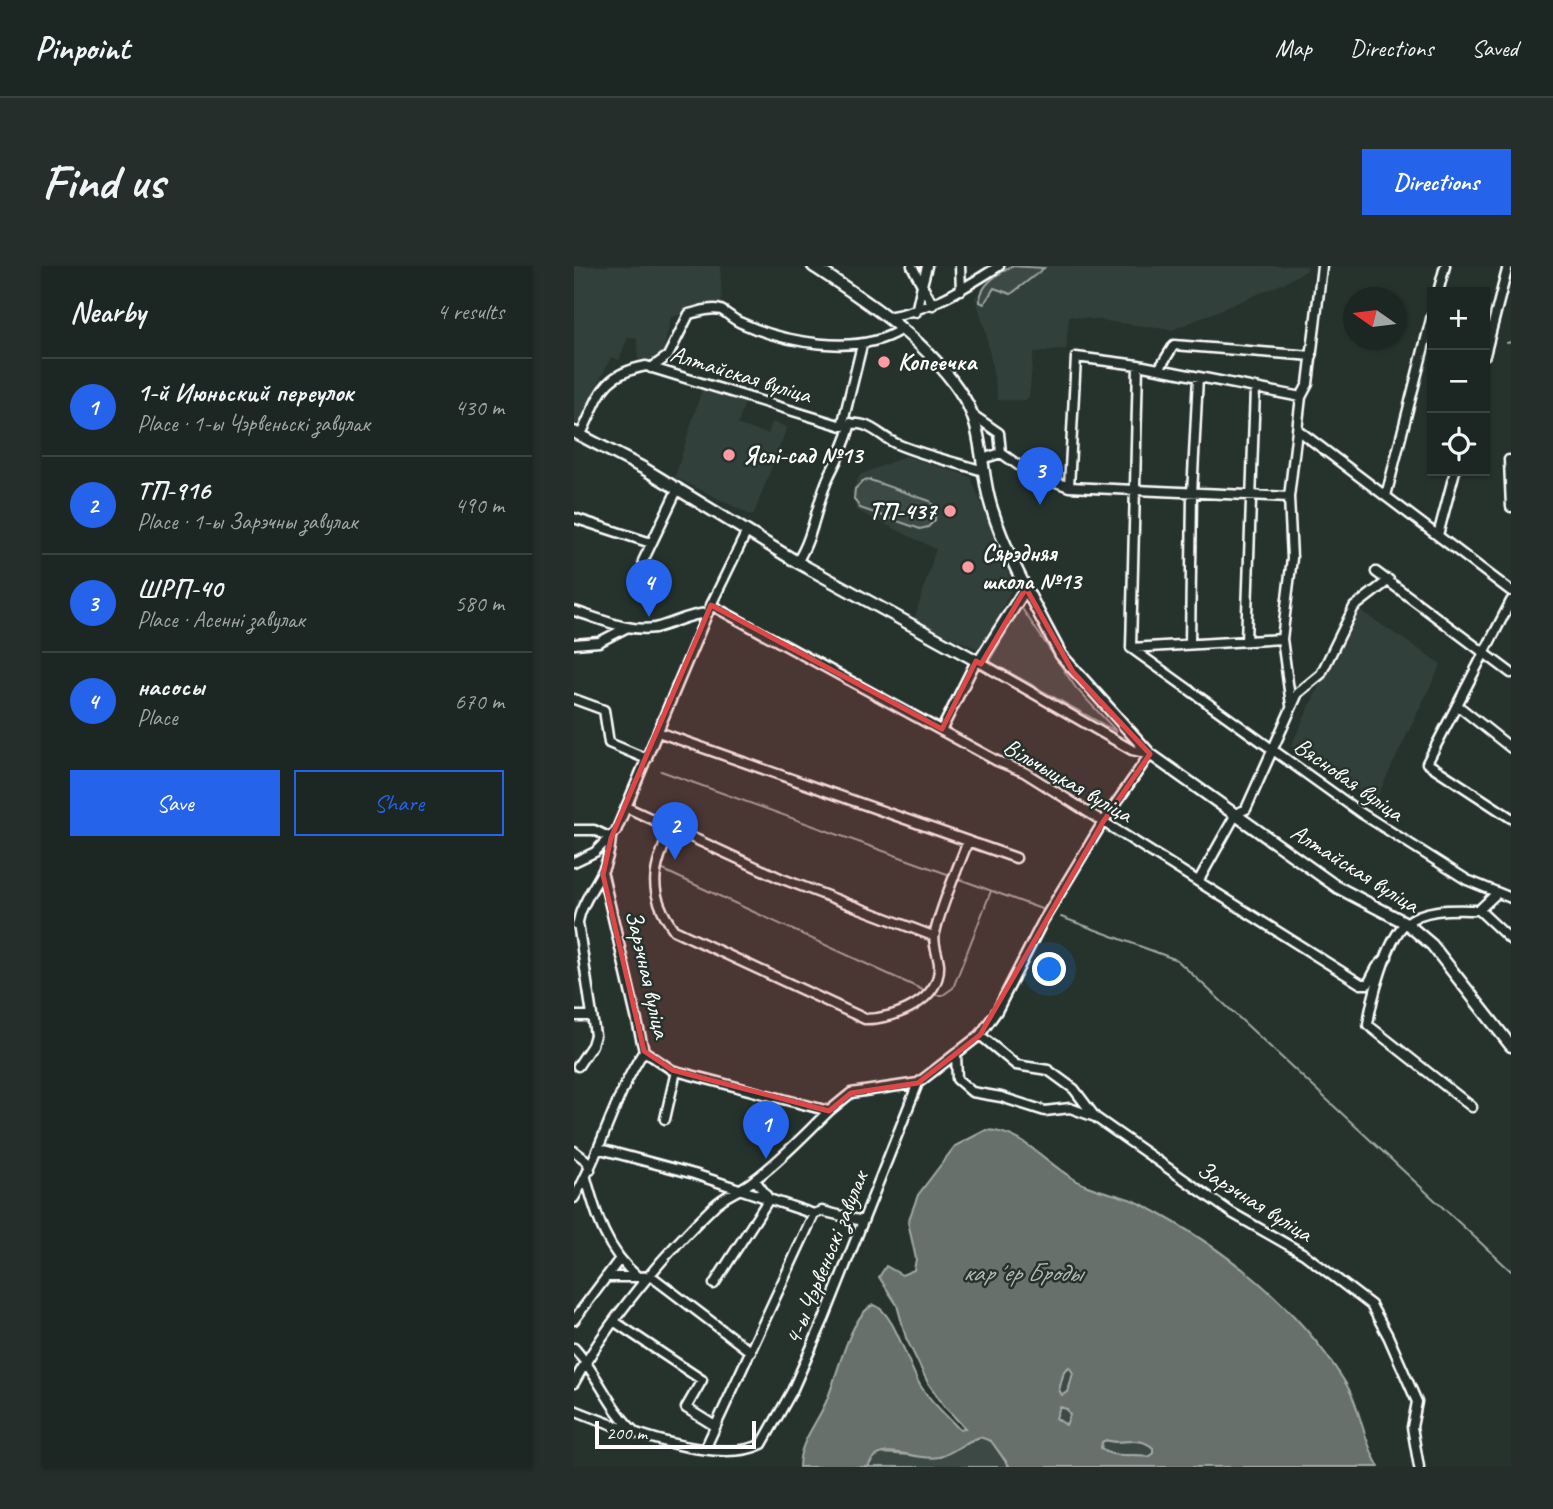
<!DOCTYPE html>
<meta charset="utf-8">
<style>
body{margin:0;font-family:Caveat,sans-serif;background:#252e2a;color:#f1f3f6}
.controls{position:absolute;right:21px;top:21px;display:grid;overflow:hidden;border-radius:0px;box-shadow:0 2px 5px #0004}
.controls button{width:63px;height:63px;display:grid;place-items:center;padding:0;border:0;border-bottom:2px solid #3a4340;background:#1c2622;color:#f1f3f6;font:35px sans-serif}
.compass{position:absolute;left:769px;top:21px;width:63px;height:63px;border-radius:50%;background:#1c2622;box-shadow:0 2px 5px #0004;rotate:284deg}
.scale{position:absolute;left:21px;bottom:18px;width:161px;box-sizing:border-box;padding-left:7px;border:4px solid #fff;border-top:0;font-size:19px;line-height:24px;white-space:nowrap;color:#fff;-webkit-text-stroke:5px #26332d;paint-order:stroke}
.you{position:absolute;left:476px;top:704px;width:24px;height:24px;margin:-18px;border:5px solid #fff;border-radius:50%;background:#1a73e8;box-shadow:0 0 0 10px #1a73e833}
.badge{display:grid;place-items:center;width:46px;height:46px;border-radius:50%;background:#2563eb;color:#fff;font-size:23px;font-weight:700}
.pin{position:absolute;translate:-50% -58px;filter:drop-shadow(0 2px 4px #0008)}
.pin::after{content:'';position:absolute;top:37px;width:24px;height:21px;background:inherit;clip-path:polygon(0 0,100% 0,50% 100%)}
.list{margin:0;padding:0;list-style:none}
h2{display:flex;justify-content:space-between;align-items:center;height:91px;margin:0;padding:0 28px;font-size:30px}
h2 small{font-size:23px;font-weight:400;color:#a0a5a5}
.list li{display:grid;grid-template-columns:46px 1fr auto;gap:21px;align-items:center;box-sizing:border-box;height:98px;padding:0 28px;border-top:2px solid #3a4340}
.list b{display:block;font-size:26px;white-space:nowrap}
.list p{margin:0;font-size:23px;white-space:nowrap;color:#a0a5a5}
.list em{font-size:23px;font-style:normal;color:#a0a5a5}
.actions{display:flex;gap:14px;padding:21px 28px}
.actions a{flex:1;padding:16px 0;border:2px solid #2563eb;border-radius:0px;text-align:center;font-size:24px;color:#2563eb}
.actions .main{background:#2563eb;color:#fff}
.icon{flex:none;width:38px;height:38px;fill:none;stroke:currentColor;stroke-width:2;stroke-linecap:round;stroke-linejoin:round}
.map{position:relative;flex:none;width:937px;height:1201px;overflow:hidden;border-radius:0px}
header{display:flex;align-items:center;gap:42px;box-sizing:border-box;height:98px;padding:0 35px;background:#1c2622;border-bottom:2px solid #3a4340}
header strong{font-size:33px}
nav{display:flex;gap:38px;margin-inline-start:auto;font-size:24px}
.intro{display:flex;align-items:center;justify-content:space-between;box-sizing:border-box;height:168px;padding:0 42px}
h1{margin:0;font-size:49px}
.button{padding:18px 32px;border-radius:0px;background:#2563eb;color:#fff;font-size:24px;font-weight:700}
main{display:flex;gap:42px;padding:0 42px}
aside{flex:1;background:#1c2622;border-radius:0px;box-shadow:0 2px 5px #0004}
.map>svg:first-child{display:block}
.built{fill:#333f3a}
.green{fill:#3e4944;stroke:#9ea4a2;stroke-width:2}
.water{fill:#67706c;stroke:#a4a9a7;stroke-width:2;fill-rule:evenodd}
.lines{fill:none;stroke-linecap:round;stroke-linejoin:round}
.stream{stroke:#a4a9a7;stroke-width:2}
.minor-casing{stroke:#fff;stroke-width:13}
.major-casing{stroke:#fff;stroke-width:15}
.minor{stroke:#26332d;stroke-width:8}
.major{stroke:#26332d;stroke-width:10}
.marked{fill:#dc4848;fill-opacity:0.2;stroke:#dc4848;stroke-width:5;stroke-linejoin:round}
.poi-dot{fill:#ff9aa2;stroke:#26332d;stroke-width:2.5}
.labels{text-anchor:middle;stroke-width:5;stroke-linejoin:round;paint-order:stroke}
.poi-label{font-size:24px;font-weight:bold;fill:#fff;stroke:#26332d;text-anchor:start}
.street-label{font-size:24px;fill:#fff;stroke:#26332d}
.water-label{font-size:26px;font-style:italic;fill:#b3b8b6;stroke:#26332d}
</style>
<header>
<strong>Pinpoint</strong>
<nav><a>Map</a><a>Directions</a><a>Saved</a></nav>
</header>
<div class="intro"><h1>Find us</h1><a class="button">Directions</a></div>
<main>
<aside>
<h2>Nearby<small>4 results</small></h2>
<ul class="list">
<li><span class="badge">1</span><div><b>1-й Июньский переулок</b><p>Place · 1-ы Чэрвеньскі завулак</p></div><em>430 m</em></li>
<li><span class="badge">2</span><div><b>ТП-916</b><p>Place · 1-ы Зарэчны завулак</p></div><em>490 m</em></li>
<li><span class="badge">3</span><div><b>ШРП-40</b><p>Place · Асенні завулак</p></div><em>580 m</em></li>
<li><span class="badge">4</span><div><b>насосы</b><p>Place</p></div><em>670 m</em></li>
</ul>
<div class="actions"><a class="main">Save</a><a>Share</a></div>
</aside>
<div class="map">
<svg width="937" height="1201" viewBox="0 0 937 1201">
<rect width="100%" height="100%" fill="#26332d"/>
<filter id="ink" filterUnits="userSpaceOnUse"><feTurbulence type="fractalNoise" baseFrequency=".0143" numOctaves="2"/><feDisplacementMap in="SourceGraphic" scale="14" xChannelSelector="R" yChannelSelector="G"/><feConvolveMatrix kernelMatrix="1 2 1 2 8 2 1 2 1" color-interpolation-filters="sRGB"/></filter>
<g filter="url(#ink)">
<path class="built" d="M 0,0 L 146,0 L 148,39 L 97,51 L 87,95 L 64,93 L 63,72 L 54,71 L 45,94 L 37,91 L 4,159 L 0,157 Z
M 440,0 L 734,0 L 733,4 L 710,17 L 598,64 L 495,50 L 492,83 L 461,86 L 459,90 L 455,131 L 451,134 L 424,134 L 412,66 L 401,31 L 435,8 Z
M 128,123 L 171,135 L 164,159 L 194,168 L 198,156 L 213,161 L 179,250 L 101,211 Z
M 332,190 L 397,211 L 439,320 L 408,385 L 340,354 L 362,283 L 282,244 L 278,225 L 286,209 Z
M 782,342 L 867,398 L 801,535 L 717,480 Z"/>
<path class="green" d="M 438,0 L 470,2 L 437,28 L 420,22 L 410,38 L 406,36 C 405,19 425,7 438,0 Z
M 296,214 L 356,235 L 362,244 L 361,254 L 354,261 L 346,263 L 286,242 L 280,233 L 281,223 L 289,215 Z
M 447,341 L 502,422 L 543,466 L 415,395 Z
M 497,1101 L 500,1105 L 494,1126 L 488,1129 L 485,1124 L 490,1105 Z
M481 1150a8 8 0 1 1 16 0a8 8 0 1 1-16 0Z
M 406,1171 L 417,1174 L 435,1201 L 294,1201 L 299,1192 L 307,1187 L 366,1191 Z
M 532,1174 C 548,1180 564,1168 579,1182 L 579,1188 L 575,1191 C 559,1185 539,1195 527,1182 L 528,1176 Z"/>
<path class="water" d="M 412,864 C 451,865 474,901 507,917 C 526,927 548,928 567,938 C 648,980 720,1036 769,1113 C 787,1140 788,1173 805,1201 L 436,1201 L 417,1175 L 406,1171 C 391,1175 380,1187 365,1191 C 342,1197 306,1171 294,1201 L 225,1201 C 225,1177 243,1157 252,1136 C 263,1112 275,1051 299,1039 C 320,1043 335,1104 348,1122 C 359,1138 372,1149 385,1163 L 391,1162 L 371,1141 L 354,1117 L 332,1072 L 323,1039 L 305,1011 L 312,1000 L 328,1009 L 340,1004 L 342,993 L 334,956 L 344,929 L 381,880 ZM 495,1101 L 499,1107 L 494,1126 L 488,1129 L 485,1124 L 490,1105 ZM 486,1141 L 493,1143 L 496,1149 L 492,1159 L 482,1152 ZM 532,1174 C 548,1180 564,1168 579,1182 L 579,1188 L 575,1191 C 559,1186 539,1194 527,1182 L 528,1176 Z"/>
<g class="lines">
<path class="stream" d="M 933,77 L 937,76
M 87,505 L 376,609
M 87,603 L 351,725
M 385,613 L 470,644
M 487,651 L 603,694 L 937,1005
M 360,729 L 369,729 L 379,722 L 417,625"/>
<g class="minor-casing">
<path id="minor" d="M 338,0 L 348,19 L 353,0
M 386,0 L 387,24
M 864,26 L 871,0
M 342,46 L 348,19 L 359,39
M 313,51 C 356,44 389,23 425,0
M 911,89 L 934,0
M 77,102 L 94,90 L 115,48 C 124,46 137,41 147,44 C 153,47 159,53 165,56 C 208,76 284,91 326,64
M 585,103 L 600,79 L 738,90
M 399,149 L 425,167 L 427,187 L 408,193
M 268,160 L 288,79
M 724,164 L 937,325
M 6,170 C 26,131 25,109 72,100 L 268,160 C 294,151 304,170 323,178 C 351,190 381,196 409,205
M 427,187 L 451,204 L 495,221 L 715,231
M 935,194 L 937,241
M 495,221 L 502,91 L 564,99 L 727,131
M 812,230 L 858,49
M 0,252 L 77,277
M 864,269 L 881,205
M 69,295 L 104,222
M 223,296 C 241,268 242,236 256,208 C 265,190 272,176 277,157
M 802,306 L 937,407
M 937,335 L 853,497 L 937,552
M 137,339 L 423,495 L 450,506 L 787,718 L 794,718 L 803,701 L 813,691
M 0,345 C 27,353 53,366 81,362 C 99,358 114,348 134,347
M 672,375 L 681,123
M 0,378 L 25,376 L 52,362
M 616,378 L 618,228 L 624,111
M 557,382 L 787,547 L 893,614 L 937,632
M 557,382 L 564,99
M 557,382 L 708,373
M 0,433 L 30,444 L 35,477 L 73,493
M 717,439 L 708,373 L 718,292 L 715,231 L 727,131 L 734,118 L 748,0
M 883,439 L 937,482
M 368,463 L 402,395
M 84,466 L 442,592
M 54,542 L 206,612 L 359,670
M 97,563 C 79,604 72,625 100,664 L 291,753 C 321,753 367,735 365,698 C 364,688 358,676 361,667 C 368,636 383,605 394,575
M 0,564 L 20,564 L 37,572 C 34,608 20,614 8,643 C 5,648 5,654 3,659
M 0,596 L 21,586 L 42,565 L 137,339 L 173,265
M 29,609 L 70,785 L 98,804 L 255,845 L 277,827 L 344,817 L 406,769 L 423,745 L 469,655 L 529,556 L 576,488 L 558,484 L 405,396
M 625,614 L 662,548 L 672,543 L 724,427 L 747,408 L 780,341 L 815,314
M 922,628 L 905,644 L 937,674
M 0,750 L 16,750
M 406,769 L 442,799 L 474,804 L 500,823 L 521,851 L 658,947 L 730,988 L 797,1039 L 814,1070 L 843,1136 L 838,1161 L 845,1201
M 382,788 L 383,813 L 398,826 L 427,831 L 471,845 L 496,842 L 521,851
M 4,800 L 18,779 L 21,769 L 4,657
M 898,841 L 794,759 C 797,735 813,673 832,657 C 852,641 881,644 905,644
M 91,853 L 102,805
M 26,883 L 120,908 L 240,948 L 248,945 L 288,955
M 0,885 L 13,895 L 16,904
M 12,912 C 22,949 33,986 64,1011 L 77,1010 L 177,1086
M 0,932 C 28,885 40,830 70,785
M 32,1011 L 64,1011
M 140,1018 L 195,933 L 181,914
M 0,1054 L 45,994
M 41,1056 L 128,1114 L 112,1142 L 141,1160
M 0,1082 C 24,1108 35,1143 62,1167
M 0,1117 C 33,1056 90,988 140,940 C 152,928 167,925 180,914 C 207,894 230,869 255,845
M 0,1144 C 45,1162 143,1201 188,1178 L 218,1125 L 250,1053 L 344,817
M 131,1183 L 240,948"/>
</g>
<g class="major-casing">
<path id="major" d="M 239,0 C 294,36 355,75 390,132 C 410,164 406,205 417,240 C 433,292 462,341 487,389 L 576,488 L 763,621 L 832,657 L 858,679 L 937,780
M 0,166 L 69,202 L 223,296 L 405,396 L 452,322"/>
</g>
<use href="#minor" class="minor"/>
<use href="#major" class="major"/>
</g>
</g>
<path class="marked" d="M 452,322 L 499,406 L 576,488 L 529,556 L 406,769 L 344,817 L 277,827 L 255,845 L 98,804 L 70,785 L 29,609 L 37,572 L 137,339 L 368,463 L 402,395 L 407,398 Z"/>
<g class="poi-dot">
<circle cx="310" cy="96" r="7"/>
<circle cx="155" cy="189" r="7"/>
<circle cx="376" cy="245" r="7"/>
<circle cx="394" cy="301" r="7"/>
</g>
<g class="labels">
<g class="poi-label">
<text x="324" y="104">Копеечка</text>
<text x="169" y="197">Яслі-сад №13</text>
<text x="362" y="253" text-anchor="end">ТП-437</text>
<text x="408" y="295">Сярэдняя<tspan x="408" dy="28">школа №13</tspan></text>
</g>
<g class="street-label">
<text transform="translate(167 108) rotate(17)" y="8">Алтайская вуліца</text>
<text transform="translate(775 513) rotate(35)" y="8">Вясновая вуліца</text>
<text transform="translate(494 514) rotate(30)" y="8">Вільчыцкая вуліца</text>
<text transform="translate(781 602) rotate(32)" y="8">Алтайская вуліца</text>
<text transform="translate(74 708) rotate(77)" y="8">Зарэчная вуліца</text>
<text transform="translate(681 935) rotate(32)" y="8">Зарэчная вуліца</text>
<text transform="translate(252 992) rotate(-68)" y="8">4-ы Чэрвеньскі завулак</text>
</g>
<g class="water-label">
<text x="448" y="1015">карʼер Броды</text>
</g>
</g>
</svg>
<div class="controls">
<button>+</button>
<button>−</button>
<button><svg class="icon" aria-label="locate" viewBox="0 0 24 24"><circle cx="12" cy="12" r="6"/><path d="M12 2v4M12 18v4M2 12h4M18 12h4"/></svg></button>
</div>
<svg class="compass" viewBox="-18 -18 36 36"><path d="M0-13l5 13h-10z" fill="#e53935"/><path d="M0 13l5-13h-10z" fill="#a0a5a5"/></svg>
<div class="scale">200 m</div>
<div class="you"></div>
<div class="pin badge" style="left:192px;top:893px">1</div>
<div class="pin badge" style="left:101px;top:594px">2</div>
<div class="pin badge" style="left:466px;top:239px">3</div>
<div class="pin badge" style="left:75px;top:351px">4</div>
</div>
</main>
